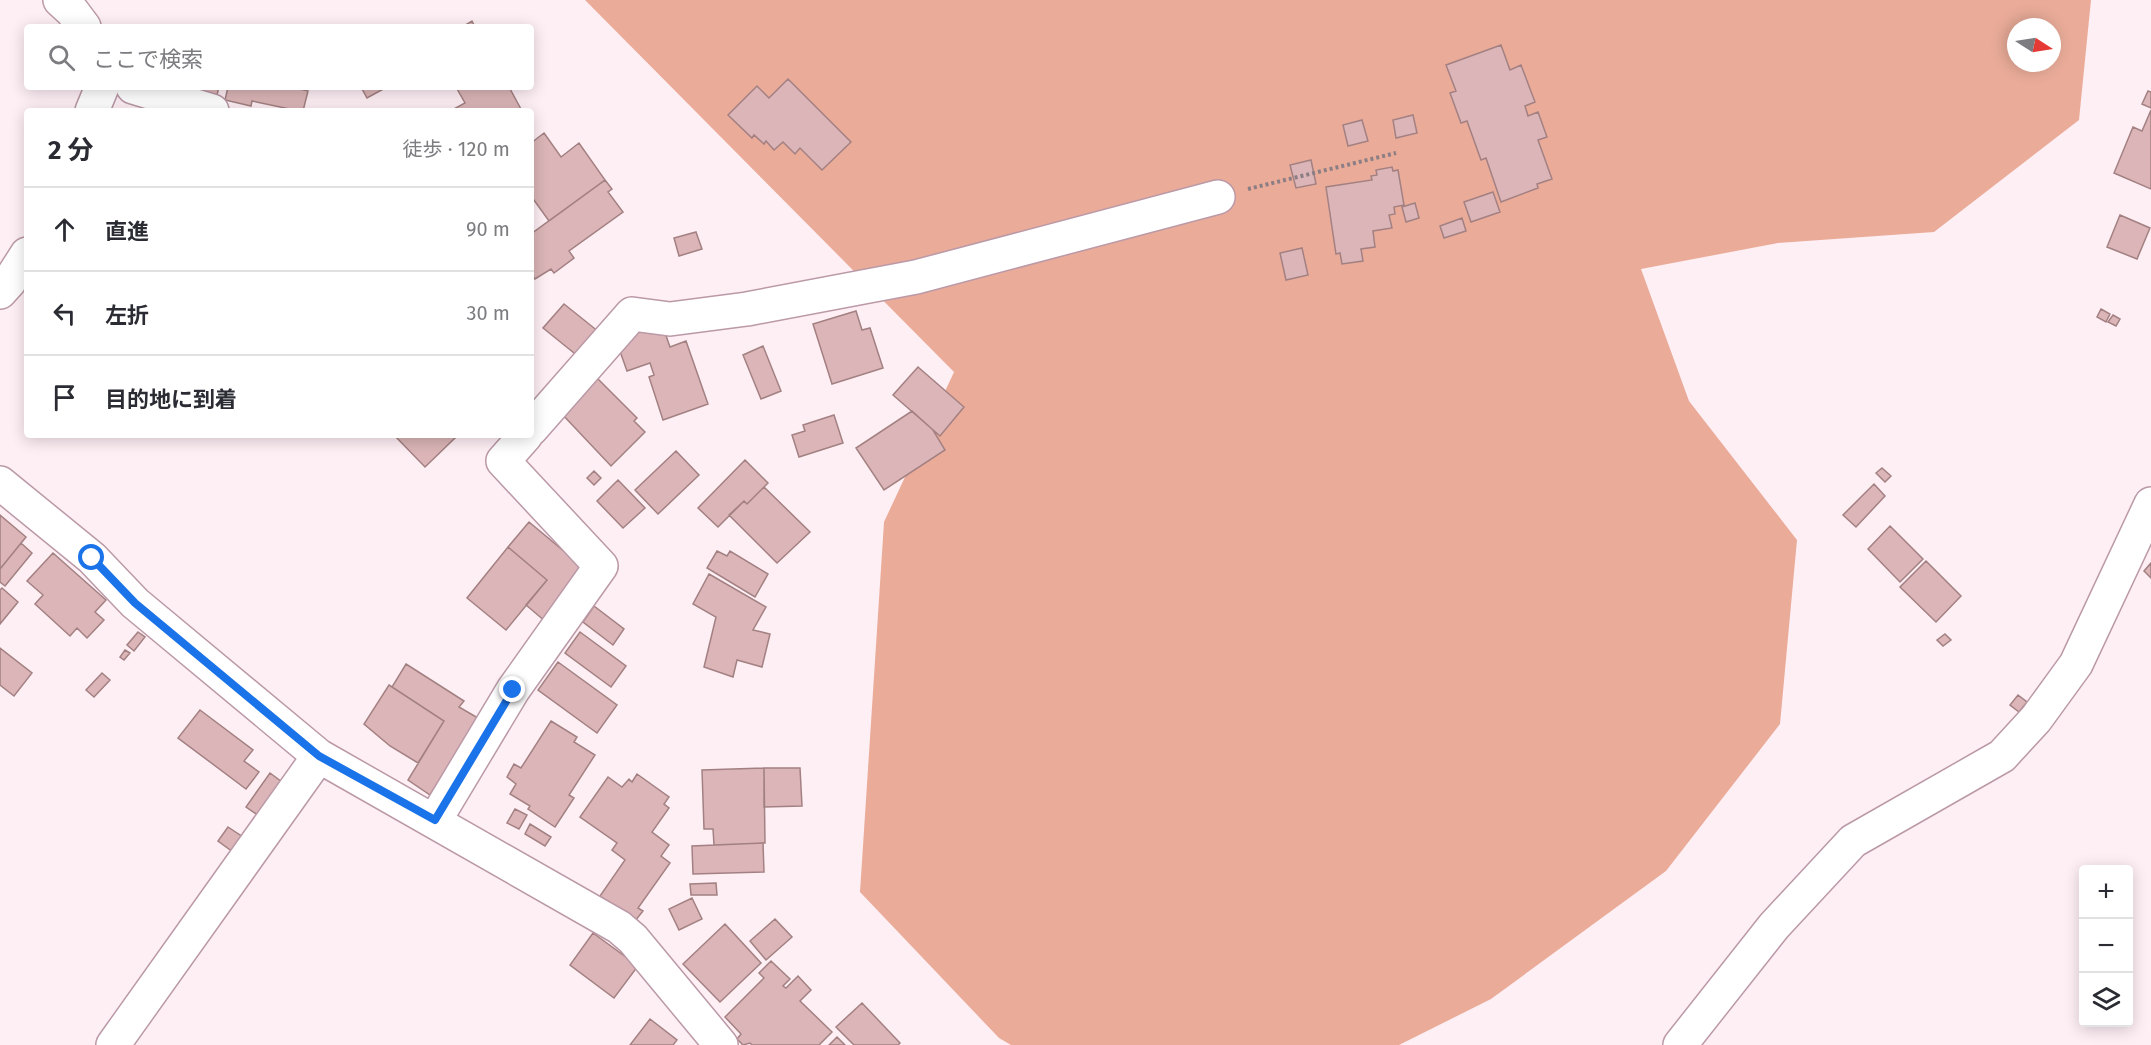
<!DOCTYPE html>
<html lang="ja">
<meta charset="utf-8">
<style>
body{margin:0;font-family:"Fira Sans","Noto Sans JP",sans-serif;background:#f7f7f7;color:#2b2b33}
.controls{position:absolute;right:18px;bottom:18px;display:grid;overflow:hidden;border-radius:6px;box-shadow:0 3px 15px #0003}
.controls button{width:54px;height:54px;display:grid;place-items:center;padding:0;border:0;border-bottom:2px solid #e1e1e2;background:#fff;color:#2b2b33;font:30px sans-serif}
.compass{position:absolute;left:2007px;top:18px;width:54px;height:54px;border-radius:50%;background:#fff;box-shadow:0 3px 15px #0003;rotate:102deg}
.stop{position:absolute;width:18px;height:18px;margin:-14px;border:4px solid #1a73e8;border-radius:50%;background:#fff}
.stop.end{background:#1a73e8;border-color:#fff;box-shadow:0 2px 6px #0008}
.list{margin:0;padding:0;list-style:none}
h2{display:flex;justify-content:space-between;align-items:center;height:78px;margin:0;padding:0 24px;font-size:26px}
h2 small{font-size:20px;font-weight:400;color:#7c7c81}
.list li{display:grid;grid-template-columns:39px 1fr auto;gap:18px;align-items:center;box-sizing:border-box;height:84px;padding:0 24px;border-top:2px solid #e1e1e2}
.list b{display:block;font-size:22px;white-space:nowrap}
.list em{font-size:20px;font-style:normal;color:#7c7c81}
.icon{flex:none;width:33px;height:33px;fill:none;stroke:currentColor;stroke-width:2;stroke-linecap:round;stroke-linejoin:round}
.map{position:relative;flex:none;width:2151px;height:1045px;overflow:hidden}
.search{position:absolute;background:#fff;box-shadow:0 3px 15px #0003;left:24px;top:24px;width:510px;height:66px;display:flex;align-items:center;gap:15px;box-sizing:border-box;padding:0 21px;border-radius:6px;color:#7c7c81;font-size:22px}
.panel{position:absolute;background:#fff;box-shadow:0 3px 15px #0003;left:24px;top:108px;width:510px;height:330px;border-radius:6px}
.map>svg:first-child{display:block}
.forest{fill:#eaac99;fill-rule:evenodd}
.building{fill:#dbb5b7;stroke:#a38082;stroke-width:1.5}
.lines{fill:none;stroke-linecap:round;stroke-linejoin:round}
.minor-casing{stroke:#bb99a7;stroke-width:36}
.path{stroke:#8b7e84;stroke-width:4;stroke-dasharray:3 3;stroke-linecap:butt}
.minor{stroke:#fff;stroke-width:33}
.route{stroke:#1a73e8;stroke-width:8}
</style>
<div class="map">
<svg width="2151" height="1045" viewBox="0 0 2151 1045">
<rect width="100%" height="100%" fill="#feeff5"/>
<path class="forest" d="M 585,0 L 2091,0 L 2079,120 L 1934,232 L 1778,243 L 1641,269 L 1689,401 L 1797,540 L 1780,724 L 1666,871 L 1491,999 L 1399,1045 L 1011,1045 L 999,1038 L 860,892 L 884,522 L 954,372 ZM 2016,27 L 2052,27 L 2052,63 L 2016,63 Z"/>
<path class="building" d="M 472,21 L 475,27 L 462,27 Z
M 1501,45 L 1510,70 L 1521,65 L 1535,102 L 1525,106 L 1528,116 L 1538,112 L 1547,137 L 1538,140 L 1552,179 L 1537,184 L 1538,188 L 1501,202 L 1486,158 L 1481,160 L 1467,121 L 1461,123 L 1450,93 L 1456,91 L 1446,65 Z
M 788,79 L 851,142 L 822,170 L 800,148 L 795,154 L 783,142 L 774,150 L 766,141 L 764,144 L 754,135 L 752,138 L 728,115 L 757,86 L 769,98 Z
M 189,87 L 219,87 L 216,99 Z
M 228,87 L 301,87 L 300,89 L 308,91 L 303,111 L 299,111 L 252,101 L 251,106 L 225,100 Z
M 361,87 L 387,87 L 367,98 Z
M 456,87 L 509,87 L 522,111 L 456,111 L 454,109 L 465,103 Z
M 2148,91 L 2151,92 L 2151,108 L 2142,104 Z
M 2151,110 L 2151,189 L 2114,173 L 2133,127 L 2142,131 Z
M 1413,115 L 1417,133 L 1396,138 L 1393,120 Z
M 1362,120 L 1368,141 L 1348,146 L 1343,125 Z
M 544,133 L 561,157 L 579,143 L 605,180 L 549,221 L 531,196 L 531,143 Z
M 1311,160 L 1316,184 L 1296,188 L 1290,165 Z
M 1392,167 L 1393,171 L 1398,170 L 1404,205 L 1394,207 L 1395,214 L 1389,215 L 1392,228 L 1373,231 L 1375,247 L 1361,249 L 1363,261 L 1342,264 L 1340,253 L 1336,254 L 1326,187 L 1372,180 L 1371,176 L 1377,175 L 1376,170 Z
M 605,180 L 612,189 L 608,192 L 623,212 L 569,251 L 574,258 L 554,273 L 551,269 L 535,279 L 531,274 L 531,234 Z
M 1493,192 L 1500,212 L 1471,222 L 1464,202 Z
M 1415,203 L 1419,218 L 1406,222 L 1402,207 Z
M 2120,215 L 2150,228 L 2137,259 L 2107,247 Z
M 1462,218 L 1466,231 L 1444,238 L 1440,226 Z
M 696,232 L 702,249 L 679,256 L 674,238 Z
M 1302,248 L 1308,275 L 1286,280 L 1280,253 Z
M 564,304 L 599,332 L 579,357 L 543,328 Z
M 2101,309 L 2110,314 L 2106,322 L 2097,317 Z
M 856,311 L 862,330 L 870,328 L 883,368 L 832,384 L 813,324 Z
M 2113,315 L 2120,319 L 2116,326 L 2108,322 Z
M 662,324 L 670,347 L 686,341 L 708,404 L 663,420 L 649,377 L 654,375 L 650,363 L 627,371 L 616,340 Z
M 763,346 L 781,391 L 761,399 L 743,355 Z
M 918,367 L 964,407 L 940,436 L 893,395 Z
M 597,378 L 637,418 L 634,421 L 645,432 L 611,466 L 561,413 Z
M 912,411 L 933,430 L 945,450 L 884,490 L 856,448 Z
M 834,415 L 843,443 L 799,457 L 792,435 L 805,431 L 803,425 Z
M 394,435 L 455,435 L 456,437 L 425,467 Z
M 676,451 L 699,475 L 658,514 L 635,490 Z
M 745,460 L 768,483 L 747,504 L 744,501 L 718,527 L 698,508 Z
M 1882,468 L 1891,476 L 1885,482 L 1876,473 Z
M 594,471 L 601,478 L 594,485 L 587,478 Z
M 618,480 L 645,508 L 623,528 L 597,501 Z
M 1874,484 L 1885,496 L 1856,527 L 1843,515 Z
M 764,487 L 810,532 L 777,563 L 729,515 L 744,501 L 747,504 Z
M 0,515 L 26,537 L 0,569 Z
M 529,522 L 584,568 L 546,622 L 526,605 L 547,580 L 508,547 Z
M 1890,526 L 1923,559 L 1900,582 L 1868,549 Z
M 21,543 L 32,553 L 5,586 L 0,582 L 0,569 Z
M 508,547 L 547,580 L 506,630 L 467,598 Z
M 717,551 L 727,556 L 730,551 L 768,574 L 755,597 L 707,568 Z
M 53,553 L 106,600 L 95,612 L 104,620 L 87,638 L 77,628 L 70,636 L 35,604 L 43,595 L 27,581 Z
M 1926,561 L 1961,596 L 1936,622 L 1900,587 Z
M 2151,563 L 2151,578 L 2144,571 Z
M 709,574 L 766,607 L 753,630 L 770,634 L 762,667 L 737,660 L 733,677 L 704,667 L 716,617 L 693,604 Z
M 2,588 L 18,602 L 0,624 L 0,590 Z
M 594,606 L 624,629 L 613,645 L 583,622 Z
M 138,632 L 145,637 L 134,651 L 127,645 Z
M 580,632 L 626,666 L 611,687 L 565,653 Z
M 1945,634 L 1951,640 L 1943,646 L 1937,640 Z
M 0,648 L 32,673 L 14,696 L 0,685 Z
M 125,650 L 130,653 L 124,660 L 120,657 Z
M 558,662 L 617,705 L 597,733 L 538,690 Z
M 406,664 L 464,701 L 459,707 L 478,718 L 430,795 L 408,780 L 444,721 L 392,687 Z
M 102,673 L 110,680 L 94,697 L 86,690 Z
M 389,685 L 444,721 L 418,763 L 390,746 L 364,724 Z
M 2018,695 L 2027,702 L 2019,712 L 2010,705 Z
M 200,710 L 253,750 L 244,761 L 259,772 L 246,789 L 178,738 Z
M 551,721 L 577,737 L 574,742 L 595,755 L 569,795 L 574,798 L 555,827 L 528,809 L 530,806 L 510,794 L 516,784 L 507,777 L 514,764 L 521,768 Z
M 764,768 L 800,768 L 802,806 L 764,807 Z
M 764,768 L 765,843 L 714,845 L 713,829 L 704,829 L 702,770 Z
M 270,773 L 286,785 L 262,818 L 246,807 Z
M 637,774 L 669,797 L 664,804 L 669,808 L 652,832 L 669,845 L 661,856 L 670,863 L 638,908 L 643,911 L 635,921 L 600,896 L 625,860 L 612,850 L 617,843 L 580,817 L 608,777 L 622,787 L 629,779 L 632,782 Z
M 515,809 L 527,815 L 519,829 L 507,823 Z
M 530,824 L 551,837 L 545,846 L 525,834 Z
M 228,827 L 243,837 L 233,852 L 218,841 Z
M 763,843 L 764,872 L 693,874 L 692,846 Z
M 716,883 L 717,895 L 691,895 L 690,884 Z
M 692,898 L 702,919 L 679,930 L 669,909 Z
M 775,919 L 792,937 L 766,960 L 750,941 Z
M 725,924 L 761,963 L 720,1002 L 683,964 Z
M 593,933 L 638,966 L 614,998 L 570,965 Z
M 771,961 L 790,979 L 783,986 L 786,988 L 798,976 L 811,990 L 800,1001 L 832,1032 L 819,1045 L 752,1045 L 750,1043 L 743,1045 L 737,1039 L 741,1034 L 725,1017 L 764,978 L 759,973 Z
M 862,1003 L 900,1043 L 898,1045 L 854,1045 L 836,1027 Z
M 650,1019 L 677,1040 L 673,1045 L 630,1045 Z
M 837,1037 L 845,1045 L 829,1045 Z"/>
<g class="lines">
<g class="minor-casing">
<path id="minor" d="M 60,0 L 72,11 L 84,27
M 133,87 L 212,111
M 92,111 L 102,87
M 0,292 L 9,282 L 27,254
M 531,429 L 632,314 L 670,319 L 747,309 L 916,277 L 1218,197
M 0,483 L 92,558 L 135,603 L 319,756 L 619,927 L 633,939 L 721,1045
M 435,820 L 513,690 L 601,566 L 503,461 L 526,435
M 113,1045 L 319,756
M 1680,1045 L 1774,926 L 1853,841 L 2002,756 L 2036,719 L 2076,664 L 2151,504"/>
</g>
<path class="path" d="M 1248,189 L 1396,153"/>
<use href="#minor" class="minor"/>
</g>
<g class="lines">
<path class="route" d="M 92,558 L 135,603 L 319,756 L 435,820 L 513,690"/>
</g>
</svg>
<div class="controls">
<button>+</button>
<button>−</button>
<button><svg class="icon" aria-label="layers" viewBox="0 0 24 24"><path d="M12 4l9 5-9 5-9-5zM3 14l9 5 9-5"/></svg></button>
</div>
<svg class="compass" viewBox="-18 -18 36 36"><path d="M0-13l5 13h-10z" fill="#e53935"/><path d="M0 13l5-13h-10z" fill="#7c7c81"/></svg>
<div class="stop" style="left:92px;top:558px"></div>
<div class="stop end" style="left:513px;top:690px"></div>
<div class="search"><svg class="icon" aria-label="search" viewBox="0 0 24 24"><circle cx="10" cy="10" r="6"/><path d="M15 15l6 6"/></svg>ここで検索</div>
<section class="panel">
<h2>2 分<small>徒歩 · 120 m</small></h2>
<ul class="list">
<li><svg class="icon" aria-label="ahead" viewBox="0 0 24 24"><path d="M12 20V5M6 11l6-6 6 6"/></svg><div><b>直進</b></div><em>90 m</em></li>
<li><svg class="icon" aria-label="left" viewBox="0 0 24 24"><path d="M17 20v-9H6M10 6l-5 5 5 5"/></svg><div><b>左折</b></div><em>30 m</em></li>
<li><svg class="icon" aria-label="arrive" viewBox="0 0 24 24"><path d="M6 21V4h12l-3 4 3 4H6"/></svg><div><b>目的地に到着</b></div></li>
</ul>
</section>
</div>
